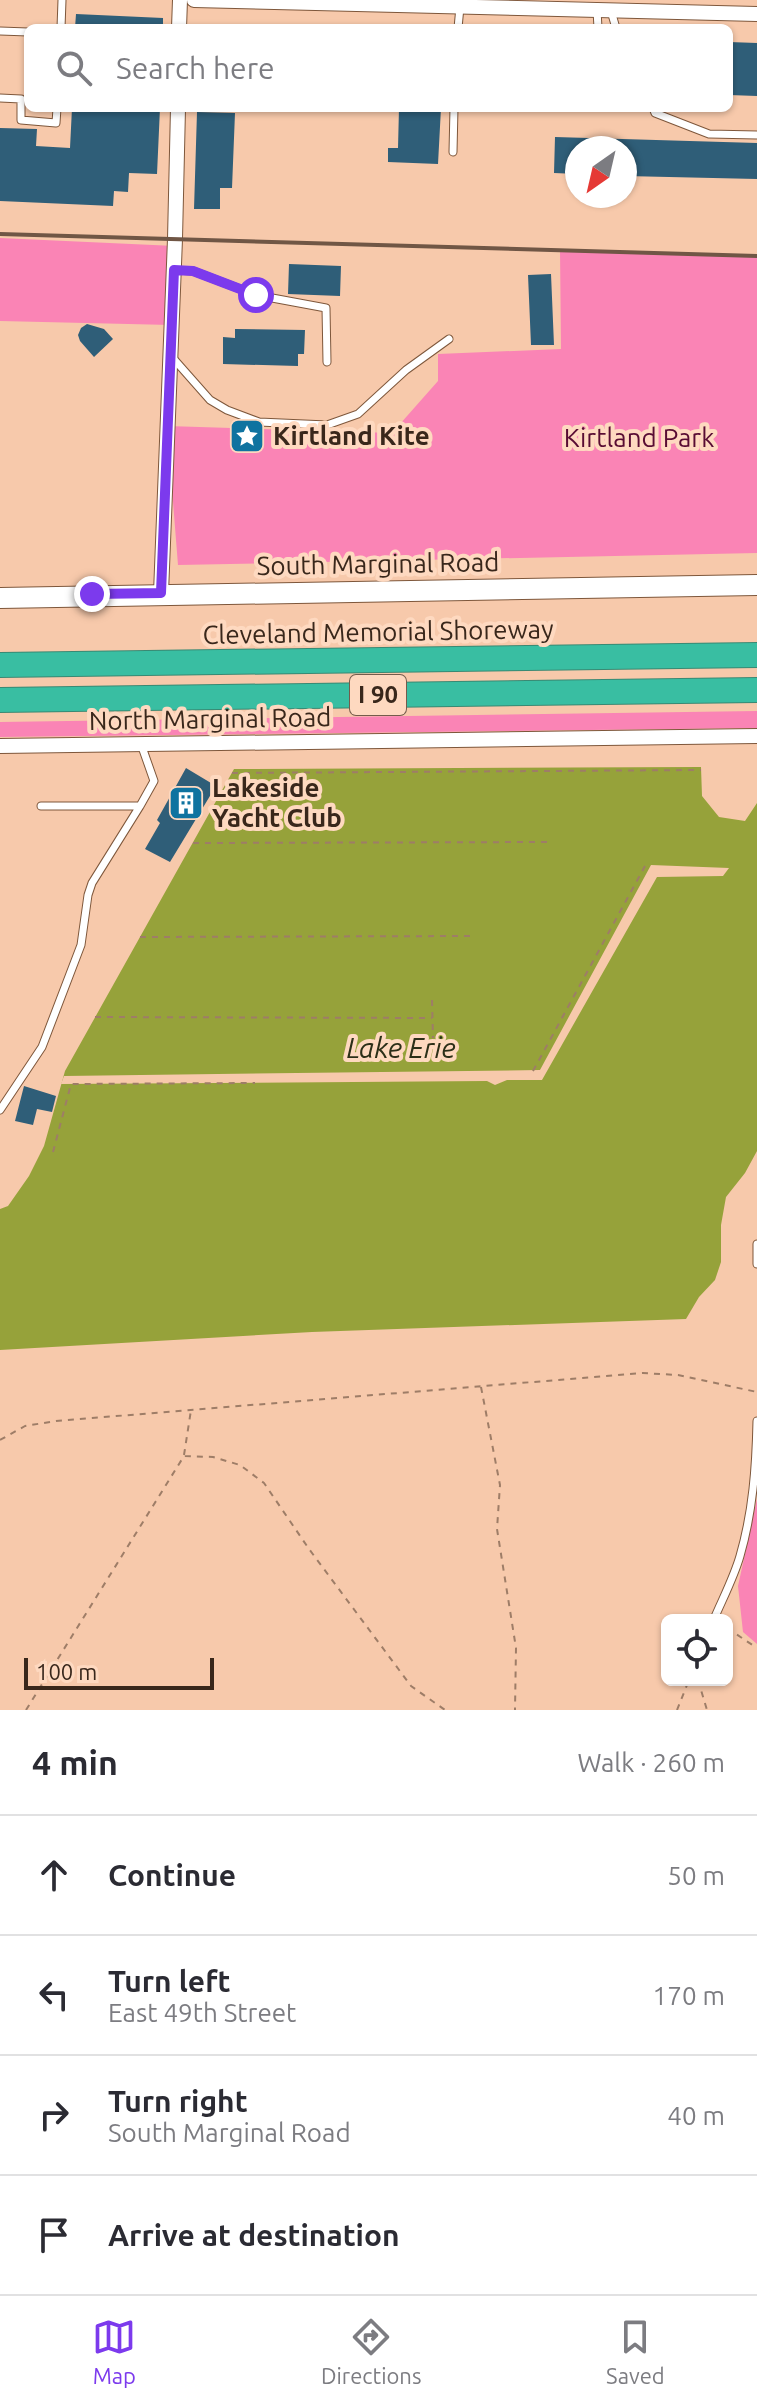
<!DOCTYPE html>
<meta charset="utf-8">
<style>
body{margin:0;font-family:Ubuntu,sans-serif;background:#f7f7f7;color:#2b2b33}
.controls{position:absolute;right:24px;bottom:24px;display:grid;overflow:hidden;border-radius:12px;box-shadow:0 2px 6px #0004}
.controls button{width:72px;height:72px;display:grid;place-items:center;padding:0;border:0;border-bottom:2px solid #e1e1e2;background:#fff;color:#2b2b33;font:40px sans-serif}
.compass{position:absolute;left:565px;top:136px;width:72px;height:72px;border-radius:50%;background:#fff;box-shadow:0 2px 6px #0004;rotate:214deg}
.scale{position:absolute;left:24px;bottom:20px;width:190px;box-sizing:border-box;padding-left:8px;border:4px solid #39271b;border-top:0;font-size:22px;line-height:28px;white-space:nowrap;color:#39271b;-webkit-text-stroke:6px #fed9c0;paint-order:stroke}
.stop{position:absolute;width:24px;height:24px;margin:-18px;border:6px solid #7c3aed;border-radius:50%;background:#fff}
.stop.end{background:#7c3aed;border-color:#fff;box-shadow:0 2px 8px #0008}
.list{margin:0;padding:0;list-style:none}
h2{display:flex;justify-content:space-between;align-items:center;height:104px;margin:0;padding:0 32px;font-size:34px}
h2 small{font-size:26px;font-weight:400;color:#7c7c81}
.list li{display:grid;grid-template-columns:52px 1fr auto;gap:24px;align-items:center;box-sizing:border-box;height:120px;padding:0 32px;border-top:2px solid #e1e1e2}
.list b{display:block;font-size:30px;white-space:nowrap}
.list p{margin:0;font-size:26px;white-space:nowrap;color:#7c7c81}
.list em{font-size:26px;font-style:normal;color:#7c7c81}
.icon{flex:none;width:44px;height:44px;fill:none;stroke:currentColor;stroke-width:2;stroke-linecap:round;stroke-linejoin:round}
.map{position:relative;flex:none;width:757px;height:1710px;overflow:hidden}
.search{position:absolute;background:#fff;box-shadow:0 2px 6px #0004;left:24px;right:24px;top:24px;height:88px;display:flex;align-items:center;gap:20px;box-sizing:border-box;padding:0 28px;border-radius:12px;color:#7c7c81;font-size:30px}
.sheet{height:584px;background:#fff}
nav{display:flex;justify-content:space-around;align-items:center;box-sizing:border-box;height:112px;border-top:2px solid #e1e1e2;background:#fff;font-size:22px;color:#7c7c81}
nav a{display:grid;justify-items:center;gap:4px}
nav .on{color:#7c3aed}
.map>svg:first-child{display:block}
.green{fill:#fa84b5}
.water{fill:#96a23a}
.pier{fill:#f7c9ab}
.building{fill:#2f5e78}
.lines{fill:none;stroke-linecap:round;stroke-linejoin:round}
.lane-casing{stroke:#7e573b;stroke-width:9}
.street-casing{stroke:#7e573b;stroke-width:16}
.secondary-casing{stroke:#7e573b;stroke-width:22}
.highway-casing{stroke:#398973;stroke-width:26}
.path{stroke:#9e7d67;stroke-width:2;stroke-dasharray:6 6;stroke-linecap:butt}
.lane{stroke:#fff;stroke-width:7}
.street{stroke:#fff;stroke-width:14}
.secondary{stroke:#fff;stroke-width:20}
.highway{stroke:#39bea2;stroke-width:24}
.rail{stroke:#705645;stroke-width:4}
.route{stroke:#7c3aed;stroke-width:10}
.labels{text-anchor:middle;stroke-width:8;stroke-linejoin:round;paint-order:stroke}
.shield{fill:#fed9c0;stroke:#745c4c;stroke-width:2}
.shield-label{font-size:24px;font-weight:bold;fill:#39271b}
.poi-label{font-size:26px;font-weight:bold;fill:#39271b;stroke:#fed9c0;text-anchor:start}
.park-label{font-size:26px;fill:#590c33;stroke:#fed9c0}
.street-label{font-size:26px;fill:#39271b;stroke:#fed9c0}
.water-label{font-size:28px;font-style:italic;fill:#2c2f18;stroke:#fed9c0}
</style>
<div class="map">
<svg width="757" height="1710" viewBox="0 0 757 1710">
<rect width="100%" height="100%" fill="#f7c9ab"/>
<path class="green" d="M 0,238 L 175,246 L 171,325 L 0,321 Z
M 560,250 L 757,256 L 757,553 L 178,565 L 167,426 L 392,433 L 438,381 L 438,354 L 561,349 Z
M 757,711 L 757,728 L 0,737 L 0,722 Z
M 757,1499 L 757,1644 L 743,1632 L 738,1586 Z"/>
<path class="water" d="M 701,767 L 702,796 L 719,817 L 745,821 L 757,803 L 757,1151 L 745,1173 L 726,1197 L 721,1225 L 721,1262 L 715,1280 L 699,1297 L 686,1319 L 312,1332 L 0,1350 L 0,1209 L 8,1206 L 29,1176 L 44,1146 L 65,1071 L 234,769 Z"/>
<path class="pier" d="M 651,865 L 729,868 L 723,876 L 657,877 L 542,1080 L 507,1080 L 495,1085 L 487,1081 L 61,1084 L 64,1076 L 540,1070 Z"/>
<path class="building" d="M 76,14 L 163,18 L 163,28 L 75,28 Z
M 729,42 L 757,43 L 757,96 L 729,95 Z
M 72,108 L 160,108 L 157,174 L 129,173 L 128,192 L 114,191 L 113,206 L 0,201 L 0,128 L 37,129 L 36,146 L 70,148 Z
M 399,108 L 441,108 L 438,164 L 388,162 L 388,148 L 398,148 Z
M 197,112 L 235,113 L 232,188 L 220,188 L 220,209 L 194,209 Z
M 555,137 L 757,143 L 757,179 L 625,176 L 625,148 L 577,148 L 577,174 L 554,173 Z
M 289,264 L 341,266 L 340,296 L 288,294 Z
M 551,274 L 554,345 L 531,345 L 528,275 Z
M 87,324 L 104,329 L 113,339 L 94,357 L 80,341 L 78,335 L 81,328 Z
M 235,329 L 305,330 L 304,354 L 298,354 L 298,366 L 223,364 L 223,337 L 235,338 Z
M 186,768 L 216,786 L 170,862 L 145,849 L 160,823 L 157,820 Z
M 24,1086 L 56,1096 L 52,1112 L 37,1109 L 33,1125 L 15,1121 Z"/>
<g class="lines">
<g class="lane-casing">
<path id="lane" d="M 597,10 L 598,28
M 611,11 L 616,28
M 61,28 L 62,0
M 458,28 L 460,7
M 0,31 L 28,32
M 0,98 L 21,99 L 21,120 L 56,123 L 57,108
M 653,108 L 655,113 L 709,134 L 757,135
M 453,152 L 454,108
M 174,270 L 193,271 L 256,295 L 326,308 L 327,362
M 172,357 L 210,400 L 227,410 L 259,422 L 327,425 L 358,414 L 406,370 L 449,339
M 41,806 L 140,806 L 154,781 L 141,744
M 0,1110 L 42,1047 L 81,945 L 88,895 L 92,883 L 140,806
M 757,1244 L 757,1264
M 714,1619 C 723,1598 734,1577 740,1556 C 753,1511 756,1467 757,1421"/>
</g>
<g class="street-casing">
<path id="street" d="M 194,0 L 757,14
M 179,28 L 180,0
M 161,593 L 175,239 L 178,108
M 0,746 L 757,736"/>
</g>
<g class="secondary-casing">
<path id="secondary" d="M 0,598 L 757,585"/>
</g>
<g class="highway-casing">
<path id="highway" d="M 0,665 L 757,655
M 0,700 L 757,690"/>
</g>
<path class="path" d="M 232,773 L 701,770
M 193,843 L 549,842
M 140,937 L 474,936
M 432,1000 L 433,1038
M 95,1017 L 432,1018
M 533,1071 L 645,866
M 53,1152 L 71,1084 L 255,1083
M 481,1387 L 500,1485 L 497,1529 L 516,1648 L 515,1710
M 0,1440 L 25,1426 L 56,1421 L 643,1373 L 678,1375 L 757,1392
M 184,1455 L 191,1410
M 727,1628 L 757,1648
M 698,1680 L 707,1710
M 26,1710 L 184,1456 L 213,1457 L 240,1465 L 264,1483 L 309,1549 L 411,1686 L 445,1710
M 677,1710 L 689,1680"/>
<use href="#lane" class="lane"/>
<use href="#street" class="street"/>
<use href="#secondary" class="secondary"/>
<use href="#highway" class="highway"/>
<path class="rail" d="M 0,234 L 757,256"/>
</g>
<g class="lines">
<path class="route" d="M 92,594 L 161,593 L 174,270 L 193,271 L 256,295"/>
</g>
<defs>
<g id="sight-square" transform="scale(1.8)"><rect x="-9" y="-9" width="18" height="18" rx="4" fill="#0f73a0" stroke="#fed9c0"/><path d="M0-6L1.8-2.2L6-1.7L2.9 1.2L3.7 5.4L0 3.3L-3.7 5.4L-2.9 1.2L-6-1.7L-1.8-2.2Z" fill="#fff"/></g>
<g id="building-square" transform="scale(1.8)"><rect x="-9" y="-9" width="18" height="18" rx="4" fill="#0f73a0" stroke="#fed9c0"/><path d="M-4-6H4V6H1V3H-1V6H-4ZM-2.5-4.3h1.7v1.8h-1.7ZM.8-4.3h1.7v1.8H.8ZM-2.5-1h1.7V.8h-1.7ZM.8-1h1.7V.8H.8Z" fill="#fff"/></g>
</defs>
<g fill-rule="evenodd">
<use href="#sight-square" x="247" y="436"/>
<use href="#building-square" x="186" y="803"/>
</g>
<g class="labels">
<rect class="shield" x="350" y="675" width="56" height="40" rx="6"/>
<g class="shield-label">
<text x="378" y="703">I 90</text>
</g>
<g class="poi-label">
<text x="273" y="445">Kirtland Kite</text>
<text x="212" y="797">Lakeside<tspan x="212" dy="30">Yacht Club</tspan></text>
</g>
<g class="park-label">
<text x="639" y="447">Kirtland Park</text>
</g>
<g class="street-label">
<text transform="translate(378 564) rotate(-1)" y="9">South Marginal Road</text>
<text transform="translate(378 632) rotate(-1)" y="9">Cleveland Memorial Shoreway</text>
<text transform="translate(210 719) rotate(-1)" y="9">North Marginal Road</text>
</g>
<g class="water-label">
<text x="401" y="1058">Lake Erie</text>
</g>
</g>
</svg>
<div class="controls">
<button><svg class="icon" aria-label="locate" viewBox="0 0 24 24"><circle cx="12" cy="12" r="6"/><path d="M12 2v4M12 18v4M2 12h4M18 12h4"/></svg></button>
</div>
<svg class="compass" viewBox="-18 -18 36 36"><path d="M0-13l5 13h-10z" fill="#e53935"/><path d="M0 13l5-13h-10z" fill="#7c7c81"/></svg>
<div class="scale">100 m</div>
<div class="stop" style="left:256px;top:295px"></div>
<div class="stop end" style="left:92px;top:594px"></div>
<div class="search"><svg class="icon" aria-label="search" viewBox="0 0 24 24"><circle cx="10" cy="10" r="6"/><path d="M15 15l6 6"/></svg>Search here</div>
</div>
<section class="sheet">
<h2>4 min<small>Walk · 260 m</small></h2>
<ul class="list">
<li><svg class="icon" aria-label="ahead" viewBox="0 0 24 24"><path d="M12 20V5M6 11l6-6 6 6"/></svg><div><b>Continue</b></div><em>50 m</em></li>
<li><svg class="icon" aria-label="left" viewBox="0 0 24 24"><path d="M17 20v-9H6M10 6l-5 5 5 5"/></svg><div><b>Turn left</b><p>East 49th Street</p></div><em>170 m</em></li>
<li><svg class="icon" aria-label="right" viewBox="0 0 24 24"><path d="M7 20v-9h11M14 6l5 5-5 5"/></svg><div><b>Turn right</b><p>South Marginal Road</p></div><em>40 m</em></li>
<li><svg class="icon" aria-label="arrive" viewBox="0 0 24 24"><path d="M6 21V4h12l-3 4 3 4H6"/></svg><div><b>Arrive at destination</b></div></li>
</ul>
</section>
<nav>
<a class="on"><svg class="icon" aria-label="map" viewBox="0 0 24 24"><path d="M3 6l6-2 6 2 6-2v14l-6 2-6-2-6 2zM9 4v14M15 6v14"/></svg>Map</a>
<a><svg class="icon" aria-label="directions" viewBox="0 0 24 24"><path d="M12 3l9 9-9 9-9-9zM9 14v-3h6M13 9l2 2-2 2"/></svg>Directions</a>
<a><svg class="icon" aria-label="saved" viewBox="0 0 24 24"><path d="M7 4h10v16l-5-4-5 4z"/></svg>Saved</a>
</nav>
